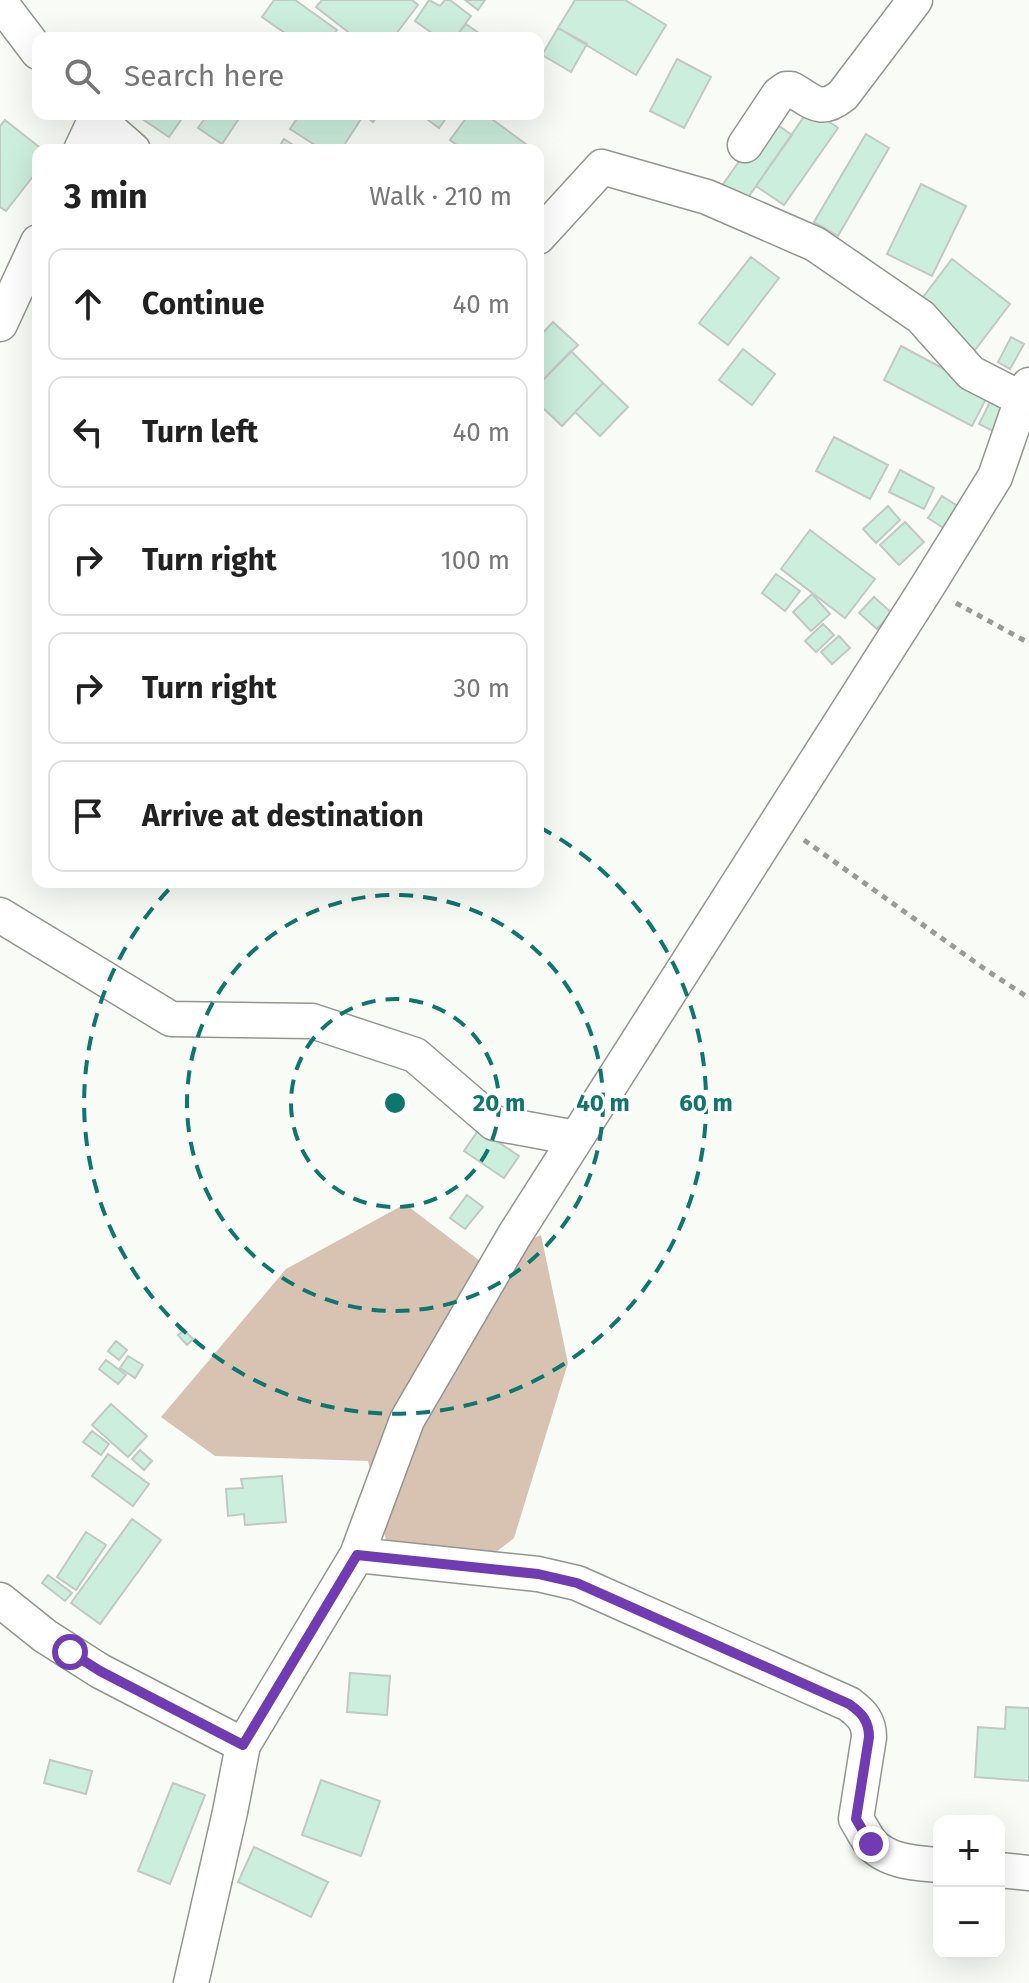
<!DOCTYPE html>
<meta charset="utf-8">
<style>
body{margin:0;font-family:"Fira Sans",sans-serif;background:#f2f2f2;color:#222}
.controls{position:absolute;right:24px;bottom:24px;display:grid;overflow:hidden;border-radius:16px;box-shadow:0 8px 32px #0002}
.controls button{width:72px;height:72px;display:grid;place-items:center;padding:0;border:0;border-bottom:2px solid #e0e0e0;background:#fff;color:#222;font:40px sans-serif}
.stop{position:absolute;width:24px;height:24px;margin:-18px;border:6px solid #713bb2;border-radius:50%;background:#fff}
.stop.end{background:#713bb2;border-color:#fff;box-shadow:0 2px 8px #0008}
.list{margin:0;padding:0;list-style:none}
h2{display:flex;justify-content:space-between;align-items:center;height:104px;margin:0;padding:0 32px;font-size:34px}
h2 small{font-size:26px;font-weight:400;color:#767676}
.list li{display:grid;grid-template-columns:52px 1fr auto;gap:24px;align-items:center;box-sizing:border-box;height:112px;margin:0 16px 16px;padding:0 16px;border:2px solid #e0e0e0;border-radius:16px}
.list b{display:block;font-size:30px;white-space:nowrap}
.list em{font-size:26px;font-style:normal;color:#767676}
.icon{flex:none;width:44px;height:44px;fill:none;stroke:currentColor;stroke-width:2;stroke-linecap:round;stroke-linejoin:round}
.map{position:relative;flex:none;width:1029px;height:1983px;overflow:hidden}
.search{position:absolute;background:#fff;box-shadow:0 8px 32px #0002;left:32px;top:32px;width:512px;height:88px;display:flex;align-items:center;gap:20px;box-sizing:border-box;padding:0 28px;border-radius:16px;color:#767676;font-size:30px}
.panel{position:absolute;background:#fff;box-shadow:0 8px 32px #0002;left:32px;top:144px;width:512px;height:744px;border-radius:16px}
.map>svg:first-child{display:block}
.green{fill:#d8c3b3}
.building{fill:#cceedc;stroke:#c2c8c5;stroke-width:2}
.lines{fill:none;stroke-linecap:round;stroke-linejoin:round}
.minor-casing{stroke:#939590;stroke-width:37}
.path{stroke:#999b96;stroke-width:5;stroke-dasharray:6 6;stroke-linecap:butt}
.minor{stroke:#fff;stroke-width:34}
.route{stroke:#713bb2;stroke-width:10}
.ring{fill:none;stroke:#0f766e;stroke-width:4;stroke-dasharray:14 10}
.centre{fill:#0f766e;stroke:#fff;stroke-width:4}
.ring-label{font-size:24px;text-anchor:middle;font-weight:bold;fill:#0f766e;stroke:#fff;stroke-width:6;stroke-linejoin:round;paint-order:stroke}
</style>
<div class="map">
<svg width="1029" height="1983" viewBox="0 0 1029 1983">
<rect width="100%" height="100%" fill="#f9fcf6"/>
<path class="green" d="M 405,1204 L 480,1261 L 541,1235 L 568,1363 L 514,1538 L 486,1560 L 390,1558 L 368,1461 L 215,1456 L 161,1417 L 286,1269 Z"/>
<path class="building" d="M 274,0 L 295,0 L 337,30 L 331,38 L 292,38 L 262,17 Z
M 322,0 L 412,0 L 418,5 L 393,38 L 356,38 L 316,7 Z
M 429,0 L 440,6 L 445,0 L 450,0 L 471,16 L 455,38 L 439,38 L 415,21 Z
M 465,0 L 485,0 L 478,10 Z
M 575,0 L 625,0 L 666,25 L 636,75 L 558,28 Z
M 466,24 L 486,38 L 455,38 Z
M 558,28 L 587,44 L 571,72 L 542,55 Z
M 677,59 L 711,77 L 684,128 L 650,111 Z
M 810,108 L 838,128 L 784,205 L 756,186 Z
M 135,114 L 185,114 L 169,137 Z
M 208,114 L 242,114 L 222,144 L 198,128 Z
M 300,114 L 353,114 L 361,119 L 341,150 L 323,150 L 290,129 Z
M 363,114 L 379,114 L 373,122 Z
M 420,114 L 449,114 L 439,128 Z
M 469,114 L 485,114 L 534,150 L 464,150 L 450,140 Z
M 769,119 L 792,135 L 742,206 L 719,190 Z
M 5,120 L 43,150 L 38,150 L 38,170 L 6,211 L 0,207 L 0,126 Z
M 866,134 L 889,148 L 838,236 L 814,222 Z
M 284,139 L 301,150 L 277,150 Z
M 921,184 L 966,206 L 932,276 L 887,254 Z
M 751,257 L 779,278 L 728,345 L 699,323 Z
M 952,259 L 1010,304 L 975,350 L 917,305 Z
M 553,322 L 578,345 L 540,383 L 538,381 L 538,338 Z
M 1011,337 L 1024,344 L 1010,369 L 998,362 Z
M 901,346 L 989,393 L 972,426 L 884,380 Z
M 743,349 L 775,374 L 752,405 L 719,380 Z
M 571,351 L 603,383 L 562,426 L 538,403 L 538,385 Z
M 603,383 L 628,407 L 600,436 L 575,412 Z
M 990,402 L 1004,410 L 993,431 L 979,424 Z
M 834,437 L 888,465 L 870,499 L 816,471 Z
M 900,470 L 934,488 L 924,509 L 889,492 Z
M 942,496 L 964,510 L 950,532 L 928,518 Z
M 888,506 L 900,520 L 876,543 L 863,529 Z
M 905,522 L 924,542 L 899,565 L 880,545 Z
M 810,530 L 875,579 L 845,618 L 781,569 Z
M 776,574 L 800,591 L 785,611 L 762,593 Z
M 812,594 L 830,614 L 811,631 L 793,612 Z
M 874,597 L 892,613 L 877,629 L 859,613 Z
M 823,624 L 834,635 L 816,652 L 805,641 Z
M 839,636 L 850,648 L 832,664 L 821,652 Z
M 479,1129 L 519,1156 L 504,1178 L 464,1151 Z
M 467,1195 L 483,1207 L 465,1229 L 450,1218 Z
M 184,1330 L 193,1339 L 187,1345 L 178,1335 Z
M 116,1341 L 127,1350 L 119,1360 L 108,1351 Z
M 128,1356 L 143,1365 L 135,1378 L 120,1368 Z
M 106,1360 L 126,1375 L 118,1384 L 99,1369 Z
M 111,1404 L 147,1436 L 128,1457 L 92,1425 Z
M 92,1431 L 109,1444 L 101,1455 L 83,1442 Z
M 140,1450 L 152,1461 L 144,1470 L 132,1459 Z
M 108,1454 L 149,1484 L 133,1506 L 92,1476 Z
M 282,1476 L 286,1522 L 245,1525 L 244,1514 L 228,1516 L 226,1489 L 243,1488 L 241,1479 Z
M 132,1519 L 161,1540 L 100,1624 L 71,1603 Z
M 86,1532 L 106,1545 L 76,1590 L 57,1577 Z
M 48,1575 L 72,1593 L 65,1601 L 42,1583 Z
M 350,1673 L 390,1676 L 387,1715 L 347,1712 Z
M 1006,1707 L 1029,1708 L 1029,1781 L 975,1777 L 978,1727 L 1005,1729 Z
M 50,1760 L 92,1771 L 86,1794 L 44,1783 Z
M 321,1780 L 380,1801 L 361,1856 L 302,1835 Z
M 173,1783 L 205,1795 L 170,1884 L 138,1871 Z
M 254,1847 L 328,1882 L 311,1917 L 238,1882 Z"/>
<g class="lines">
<g class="minor-casing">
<path id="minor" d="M 0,2 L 38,52
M 92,114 L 133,150
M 745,145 L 779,94 L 786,89 L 791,89 C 813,101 820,114 843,95 L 915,0
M 81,150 L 96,118
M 538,237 L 602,167 L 707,197 L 815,244 L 921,317 L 971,373 L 1022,399
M 0,324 L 38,242
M 0,915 L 171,1019 L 312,1021 L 415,1055 L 494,1123 L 576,1138
M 357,1555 L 538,1574 L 577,1583 L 849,1704 C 862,1714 869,1721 869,1737 L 856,1819 C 861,1827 865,1835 870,1842 C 886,1862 916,1863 939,1865
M 0,1600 L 45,1636 L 100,1671 L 243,1745
M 999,1870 L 1029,1873
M 191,1983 L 230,1812 L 243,1745 L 357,1555 L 407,1420 L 514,1236 L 927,587 L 995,477 L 1022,399 L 1029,385"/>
</g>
<path class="path" d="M 956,603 L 1029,643
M 804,840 L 989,972 L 1029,998"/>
<use href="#minor" class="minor"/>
</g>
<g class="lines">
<path class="route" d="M 70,1652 L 100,1671 L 243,1745 L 357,1555 L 538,1574 L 577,1583 L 849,1704 C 862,1713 869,1721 869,1737 L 856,1819 L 871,1844"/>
</g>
<g class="ring">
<circle cx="395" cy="1103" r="104"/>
<circle cx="395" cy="1103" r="208"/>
<path d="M539 827A311 311 0 1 1 175 883"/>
</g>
<circle cx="395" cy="1103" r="12" class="centre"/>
<g class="ring-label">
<text x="499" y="1111">20 m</text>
<text x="603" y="1111">40 m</text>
<text x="706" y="1111">60 m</text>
</g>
</svg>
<div class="controls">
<button>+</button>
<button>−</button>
</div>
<div class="stop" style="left:70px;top:1652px"></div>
<div class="stop end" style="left:871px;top:1844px"></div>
<div class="search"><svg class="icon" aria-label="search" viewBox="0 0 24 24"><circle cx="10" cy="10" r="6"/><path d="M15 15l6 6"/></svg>Search here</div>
<section class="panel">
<h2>3 min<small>Walk · 210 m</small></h2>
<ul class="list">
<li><svg class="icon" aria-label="ahead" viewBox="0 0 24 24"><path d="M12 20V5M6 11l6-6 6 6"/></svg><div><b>Continue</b></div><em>40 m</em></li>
<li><svg class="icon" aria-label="left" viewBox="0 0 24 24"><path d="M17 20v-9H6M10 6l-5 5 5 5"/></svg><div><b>Turn left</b></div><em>40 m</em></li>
<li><svg class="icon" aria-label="right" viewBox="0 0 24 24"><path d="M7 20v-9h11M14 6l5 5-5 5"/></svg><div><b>Turn right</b></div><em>100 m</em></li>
<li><svg class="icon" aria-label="right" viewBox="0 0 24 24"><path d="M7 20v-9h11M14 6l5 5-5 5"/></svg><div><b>Turn right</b></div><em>30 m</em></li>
<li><svg class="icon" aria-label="arrive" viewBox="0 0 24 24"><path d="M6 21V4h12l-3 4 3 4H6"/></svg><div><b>Arrive at destination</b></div></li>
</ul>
</section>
</div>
